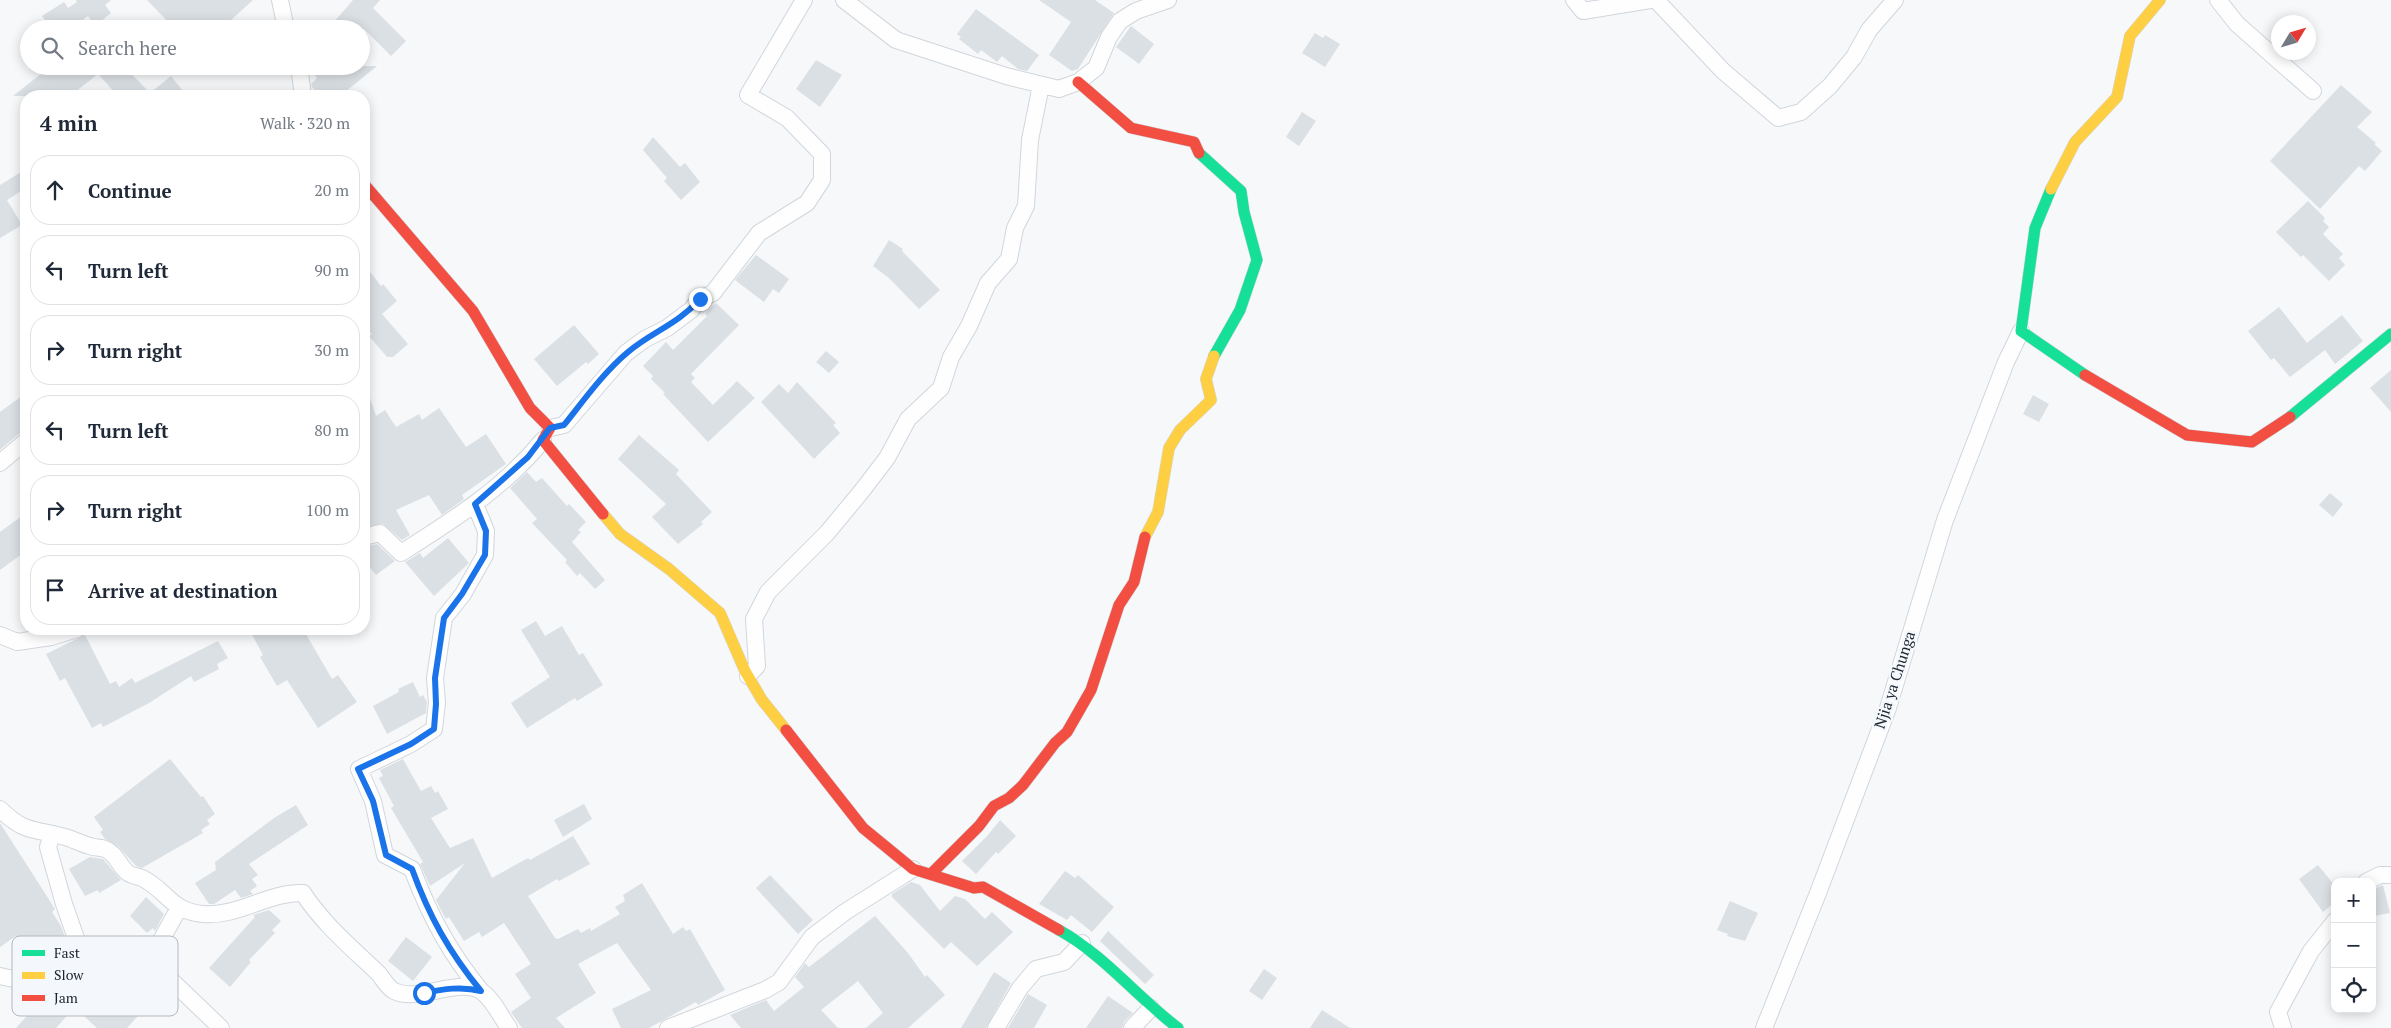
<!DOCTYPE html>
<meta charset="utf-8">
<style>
body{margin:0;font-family:"PT Serif",serif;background:#f6f6f7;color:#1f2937}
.controls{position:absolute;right:15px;bottom:15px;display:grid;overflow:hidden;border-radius:10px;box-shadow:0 2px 12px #0003}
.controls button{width:45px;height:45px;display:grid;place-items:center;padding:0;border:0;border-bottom:1px solid #e0e1e3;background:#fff;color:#1f2937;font:25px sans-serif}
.compass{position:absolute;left:2271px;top:15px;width:45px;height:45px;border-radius:50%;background:#fff;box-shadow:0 2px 12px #0003;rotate:52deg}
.stop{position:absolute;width:15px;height:15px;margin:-11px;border:4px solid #1a73e8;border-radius:50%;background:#fff}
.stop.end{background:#1a73e8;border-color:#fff;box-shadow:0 1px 5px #0008}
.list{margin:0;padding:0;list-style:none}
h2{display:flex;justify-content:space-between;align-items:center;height:65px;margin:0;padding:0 20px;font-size:21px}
h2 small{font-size:16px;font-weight:400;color:#747a83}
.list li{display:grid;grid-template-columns:32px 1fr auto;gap:15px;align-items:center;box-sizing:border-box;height:70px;margin:0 10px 10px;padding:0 10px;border:1px solid #e0e1e3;border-radius:20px}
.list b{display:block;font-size:19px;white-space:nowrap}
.list em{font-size:16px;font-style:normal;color:#747a83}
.icon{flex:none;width:28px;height:28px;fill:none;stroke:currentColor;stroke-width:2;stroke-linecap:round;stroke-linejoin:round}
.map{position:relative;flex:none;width:2391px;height:1028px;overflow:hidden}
.search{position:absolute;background:#fff;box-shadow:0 2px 12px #0003;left:20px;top:20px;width:350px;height:55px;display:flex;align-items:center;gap:12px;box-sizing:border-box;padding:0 18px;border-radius:28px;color:#747a83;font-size:19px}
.panel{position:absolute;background:#fff;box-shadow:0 2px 12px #0003;left:20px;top:90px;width:350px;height:545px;border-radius:20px}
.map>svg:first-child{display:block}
.building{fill:#dbe0e5}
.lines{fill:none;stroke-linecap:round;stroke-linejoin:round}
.street-casing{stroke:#d1d6dc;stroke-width:18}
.fast-casing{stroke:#d1d6dc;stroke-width:12}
.slow-casing{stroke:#d1d6dc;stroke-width:12}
.jam-casing{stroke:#d1d6dc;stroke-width:12}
.street{stroke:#fefefe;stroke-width:16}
.fast{stroke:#16e098;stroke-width:11}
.slow{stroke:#ffcf43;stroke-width:11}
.jam{stroke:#f24e42;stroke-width:11}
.route{stroke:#1a73e8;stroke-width:6}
.labels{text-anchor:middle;stroke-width:5;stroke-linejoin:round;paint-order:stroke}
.street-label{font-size:15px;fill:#1b222a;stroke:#f4f8fc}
.key{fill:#f4f8fc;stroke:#b3b8bd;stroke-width:1}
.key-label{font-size:14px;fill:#1b222a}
</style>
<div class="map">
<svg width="2391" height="1028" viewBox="0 0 2391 1028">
<rect width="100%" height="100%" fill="#f6f8fa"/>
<path class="building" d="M 76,0 L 111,0 L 105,5 L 111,13 L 95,26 L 88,16 L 70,29 L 51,29 L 42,16 L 64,2 L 68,8 L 77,2 Z
M 147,0 L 253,0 L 221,29 L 175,29 Z
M 353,0 L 380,0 L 373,8 L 406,41 L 391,56 L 364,29 L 328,29 Z
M 1039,0 L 1095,0 L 1114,13 L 1078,69 L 1072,71 L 1049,55 L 1071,22 Z
M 976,9 L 1039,55 L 1027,71 L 1018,69 L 1002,56 L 997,62 L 981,50 L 978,54 L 959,39 L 961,37 L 957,34 Z
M 1131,26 L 1154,44 L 1139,64 L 1116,47 Z
M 1315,33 L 1323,38 L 1325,35 L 1340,44 L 1325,67 L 1302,53 Z
M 816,60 L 842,75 L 820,107 L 796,89 Z
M 51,66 L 124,66 L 150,93 L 171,76 L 187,96 L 118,96 L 98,74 L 70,96 L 13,96 Z
M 309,66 L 377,66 L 340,96 L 320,96 L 312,87 L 311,84 L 317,78 Z
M 2341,85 L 2372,112 L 2357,127 L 2376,143 L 2374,144 L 2382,151 L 2365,171 L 2359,166 L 2320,209 L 2270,161 Z
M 1302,112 L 1316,121 L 1299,146 L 1286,137 Z
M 653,137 L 680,167 L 685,163 L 700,182 L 681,200 L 664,181 L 667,178 L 643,150 Z
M 26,169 L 26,188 L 7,200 L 22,225 L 0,238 L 0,185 Z
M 2308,201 L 2325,218 L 2323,221 L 2329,227 L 2323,234 L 2343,254 L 2339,258 L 2345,265 L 2329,281 L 2303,255 L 2301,257 L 2276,232 Z
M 889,240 L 903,249 L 902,251 L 940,290 L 919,309 L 889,278 L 873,266 Z
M 756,255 L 789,279 L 779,293 L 773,289 L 764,302 L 735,280 Z
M 364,264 L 381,286 L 383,284 L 397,301 L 382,314 L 408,344 L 393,357 L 387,357 L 369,336 L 372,334 L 366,327 L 364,328 Z
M 716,303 L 739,325 L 691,374 L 695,378 L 691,382 L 713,405 L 737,381 L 755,398 L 708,442 L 663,394 L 665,393 L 651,379 L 653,376 L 643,366 L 666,342 L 673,350 L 707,316 L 705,314 Z
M 2279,307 L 2307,343 L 2342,315 L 2363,341 L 2335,364 L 2325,350 L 2290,377 L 2274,358 L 2271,360 L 2248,331 Z
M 574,325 L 599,354 L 588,364 L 586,362 L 557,386 L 534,359 Z
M 826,351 L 839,362 L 829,373 L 816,362 Z
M 2391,370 L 2391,412 L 2370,388 Z
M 797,382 L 836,423 L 833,425 L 840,433 L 814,459 L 761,402 L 779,384 L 788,393 Z
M 364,389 L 367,389 L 376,416 L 385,410 L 396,427 L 419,414 L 422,420 L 439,408 L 466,447 L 486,434 L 506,464 L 462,495 L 464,499 L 442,515 L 429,495 L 396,510 L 410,535 L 402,540 L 383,524 L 364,527 Z
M 26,393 L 26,431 L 20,433 L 0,450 L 0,412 Z
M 2033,395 L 2049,404 L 2039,422 L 2023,414 Z
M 639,435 L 679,470 L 676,474 L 712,512 L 701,522 L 703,524 L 678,544 L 652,517 L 666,504 L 618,459 Z
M 527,472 L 536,482 L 542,478 L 567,506 L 569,504 L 586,522 L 578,530 L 581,532 L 572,542 L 605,580 L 595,589 L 580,573 L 577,576 L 565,562 L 567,560 L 532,523 L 537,519 L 510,488 Z
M 2330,493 L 2343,504 L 2333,517 L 2319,505 Z
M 26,513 L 26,551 L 0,570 L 0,532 Z
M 448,538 L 469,563 L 434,596 L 405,562 L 420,553 L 423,558 Z
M 377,544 L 395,561 L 376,575 L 364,560 L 364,547 Z
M 536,621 L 545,636 L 562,626 L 579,655 L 583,653 L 603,685 L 577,701 L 575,698 L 527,728 L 511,703 L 550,677 L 521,630 Z
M 249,629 L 303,629 L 332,679 L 338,675 L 357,702 L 318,728 L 287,680 L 277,686 L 260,657 L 263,655 Z
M 85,635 L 110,684 L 116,681 L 119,687 L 132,678 L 135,683 L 218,641 L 228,658 L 217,664 L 219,669 L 194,682 L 191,676 L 149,703 L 103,727 L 101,723 L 92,728 L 65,678 L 60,681 L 46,654 Z
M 413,682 L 420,697 L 423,695 L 427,702 L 426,713 L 387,734 L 373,706 L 399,692 L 398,689 Z
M 170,759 L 201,797 L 203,796 L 215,814 L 207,820 L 210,824 L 201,830 L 203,833 L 142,868 L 136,866 L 118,846 L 105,839 L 100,832 L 103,830 L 94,817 Z
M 403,759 L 421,791 L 431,786 L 435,793 L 438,791 L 448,809 L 431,818 L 450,848 L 473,838 L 492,878 L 528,858 L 530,860 L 573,836 L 590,864 L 559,881 L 557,879 L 528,896 L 555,938 L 558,939 L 578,929 L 581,933 L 590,928 L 591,931 L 620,914 L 615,907 L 625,901 L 623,895 L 642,883 L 673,934 L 683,927 L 686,931 L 690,929 L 725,990 L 698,1005 L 696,1002 L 649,1028 L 621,1028 L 612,1009 L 651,990 L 617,943 L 578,964 L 596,993 L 556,1018 L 565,1028 L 522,1028 L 511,1012 L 531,998 L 515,974 L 531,964 L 504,923 L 482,937 L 479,932 L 464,941 L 449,917 L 446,919 L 442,912 L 436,900 L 465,863 L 430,886 L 420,864 L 423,862 L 391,808 L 394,806 L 379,778 L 383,776 L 380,770 Z
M 584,804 L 592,819 L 563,837 L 554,820 Z
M 296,805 L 308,825 L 249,864 L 258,875 L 252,879 L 257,886 L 250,891 L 253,894 L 241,898 L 235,890 L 214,904 L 209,904 L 195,883 L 216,870 L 215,862 L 274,818 Z
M 1000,820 L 1016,836 L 998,854 L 996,852 L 976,874 L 962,861 L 988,835 Z
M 0,823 L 55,909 L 52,912 L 61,926 L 69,948 L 36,969 L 16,936 L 0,947 Z
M 90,857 L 103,859 L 121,880 L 99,893 L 98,890 L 85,896 L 69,869 Z
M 2318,865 L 2335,886 L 2335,902 L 2323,912 L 2299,879 Z
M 1065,871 L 1075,878 L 1078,875 L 1114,907 L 1092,932 L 1071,915 L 1067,920 L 1039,904 Z
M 770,875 L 813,920 L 798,934 L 756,888 Z
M 911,882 L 920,885 L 940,911 L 955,896 L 965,899 L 985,919 L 992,912 L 1013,932 L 977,966 L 951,942 L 944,949 L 892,897 L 892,894 Z
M 2383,885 L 2390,913 L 2374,916 L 2372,890 Z
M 146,897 L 164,914 L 155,931 L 153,928 L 147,933 L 130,916 Z
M 1730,901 L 1758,913 L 1745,941 L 1727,936 L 1728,934 L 1717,930 Z
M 269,910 L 281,921 L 272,930 L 275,933 L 249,960 L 251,962 L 230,987 L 209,968 L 255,917 L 253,915 Z
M 875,916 L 908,953 L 925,977 L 927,975 L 945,995 L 908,1028 L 866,1028 L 883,1013 L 858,981 L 821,1010 L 838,1028 L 741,1028 L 730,1015 L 766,1000 L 774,1011 L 804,987 L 795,977 L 805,963 L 809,967 Z
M 1108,931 L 1154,975 L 1145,984 L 1100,941 Z
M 406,937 L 432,957 L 413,981 L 388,961 Z
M 1264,969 L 1277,978 L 1262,1000 L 1249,991 Z
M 146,970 L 164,987 L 127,1028 L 97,1028 L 85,1017 L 105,994 L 108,997 L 122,981 L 125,983 L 134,971 Z
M 994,972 L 1011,983 L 986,1028 L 961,1028 Z
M 69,987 L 82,999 L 56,1028 L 16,1028 L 52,988 L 61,996 Z
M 1028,994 L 1047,1005 L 1034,1028 L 1008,1028 Z
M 1108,996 L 1133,1013 L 1124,1022 L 1122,1028 L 1086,1028 Z
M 1322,1010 L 1350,1028 L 1310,1028 Z"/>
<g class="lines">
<g class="street-casing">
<path id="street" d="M 280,0 L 286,29
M 844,0 L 896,40 L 1006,76 L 1059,89 L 1078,82 L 1096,68 L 1109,37 L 1120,21 L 1136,11 L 1168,0
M 1574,0 L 1583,11 L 1650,0
M 1656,0 L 1723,71 L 1778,118 L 1801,112 L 1830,86 L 1854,57 L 1869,30 L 1895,0
M 2218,0 L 2237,24 L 2313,91
M 299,66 L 303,96
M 550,428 L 564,425 L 626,353 L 645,339 L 667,328 L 691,310 L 700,299 L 713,293 L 759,233 L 807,203 L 822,180 L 822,154 L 787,118 L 748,95 L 804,0
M 0,463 L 26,441
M 475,504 L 486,531 L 485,555 L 463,594 L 444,618 L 435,678 L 437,703 L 434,729 L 411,744 L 359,769 L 373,801 L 385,855 L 412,869 C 430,916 449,952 481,991
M 364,537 L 380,533 L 401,553 C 453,520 504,488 543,440
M 0,635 L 17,642 L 51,637 L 77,629
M 748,676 L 757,666 L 754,619 L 768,592 L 827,533 L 861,492 L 887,458 L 908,419 L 941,388 L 951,357 L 969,326 L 988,283 L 1009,259 L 1015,228 L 1026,206 L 1030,140 L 1041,85
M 0,809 C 25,834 34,828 65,837 C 73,839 81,844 90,846 C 94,848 100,847 105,849 C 116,853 119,866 128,873 C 132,876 138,876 142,878 C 168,891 170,911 203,914 C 239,917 268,892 303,893 C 323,924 352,948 379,974 C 383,979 388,988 394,991 C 418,1003 459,977 481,991 C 493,999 501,1017 509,1028
M 52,834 L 48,847 L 64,904 L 83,958
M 2366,882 L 2380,875 L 2391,875
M 150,960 L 221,1028
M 0,976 L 23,981 L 44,981 L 83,958 L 103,968 L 132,961 L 150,960 L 179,908
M 668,1028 L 765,990 L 779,982 L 812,937 L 845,912 L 913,869
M 996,1028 L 1020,988 L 1036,969 L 1064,962 L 1082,943
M 1132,1028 L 1151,1008
M 1764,1028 L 1818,893 L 1888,708 L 1945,520 L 2006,362 L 2021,331
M 2283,1028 L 2278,1012 L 2311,951 L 2335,921"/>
</g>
<g class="fast-casing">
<path id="fast" d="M 1199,153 L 1241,191 L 1244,212 L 1257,260 L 1240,310 L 1214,356
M 2051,189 L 2035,228 L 2021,331 L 2085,375
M 2290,417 L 2391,334
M 1059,930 C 1104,955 1137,997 1178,1028"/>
</g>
<g class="slow-casing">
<path id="slow" d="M 2051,189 L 2075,142 L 2117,97 L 2130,36 L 2160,0
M 603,514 L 620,534 L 669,569 L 720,613 L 745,671 L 762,700 L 786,730
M 1145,537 L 1158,512 L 1169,448 L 1180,430 L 1211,400 L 1206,379 L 1214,356"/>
</g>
<g class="jam-casing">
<path id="jam" d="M 1078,82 L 1131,128 L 1194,142 L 1199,153
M 364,184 L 473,311 L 530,408 L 550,428 L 543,440 L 603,514
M 2085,375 L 2187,435 L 2252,442 L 2290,417
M 786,730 L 863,828 L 913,869 L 974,888 L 983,887 L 1059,930
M 931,874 L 979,826 L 994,806 L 1009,798 L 1023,785 L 1055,743 L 1067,732 L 1091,690 L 1119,605 L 1134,582 L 1145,537"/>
</g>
<use href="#street" class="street"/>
<use href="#fast" class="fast"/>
<use href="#slow" class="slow"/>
<use href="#jam" class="jam"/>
</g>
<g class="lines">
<path class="route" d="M 424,993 C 443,989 462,986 481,991 C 449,952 429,916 412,869 L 386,855 L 373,801 L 358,769 L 411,744 L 434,729 L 436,704 L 435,678 L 444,618 L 462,594 L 485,555 L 486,531 L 475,504 L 528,457 L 550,428 L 564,425 C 584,400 604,372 628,352 C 653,331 677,325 700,299"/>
</g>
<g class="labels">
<g class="street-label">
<text transform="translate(1895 680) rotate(-72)" y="5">Njia ya Chunga</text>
</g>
</g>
<rect x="12" y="936" width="166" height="80" rx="8" class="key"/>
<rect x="22" y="950" width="23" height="6" fill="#16e098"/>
<rect x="22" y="972" width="23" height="7" fill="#ffcf43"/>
<rect x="22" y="995" width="23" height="6" fill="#f24e42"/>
<g class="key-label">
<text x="54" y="958">Fast</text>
<text x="54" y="980">Slow</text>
<text x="54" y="1003">Jam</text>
</g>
</svg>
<div class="controls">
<button>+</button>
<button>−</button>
<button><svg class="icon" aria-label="locate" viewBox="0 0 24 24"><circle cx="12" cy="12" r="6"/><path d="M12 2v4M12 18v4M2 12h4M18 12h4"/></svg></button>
</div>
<svg class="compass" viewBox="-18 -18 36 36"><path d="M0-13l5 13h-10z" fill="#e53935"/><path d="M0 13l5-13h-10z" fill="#747a83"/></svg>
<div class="stop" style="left:424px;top:993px"></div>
<div class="stop end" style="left:700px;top:299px"></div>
<div class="search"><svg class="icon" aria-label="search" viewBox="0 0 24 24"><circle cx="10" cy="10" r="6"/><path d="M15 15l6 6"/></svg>Search here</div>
<section class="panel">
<h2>4 min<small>Walk · 320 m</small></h2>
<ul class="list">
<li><svg class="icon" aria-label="ahead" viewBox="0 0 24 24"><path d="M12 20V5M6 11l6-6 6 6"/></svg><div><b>Continue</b></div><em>20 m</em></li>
<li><svg class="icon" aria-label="left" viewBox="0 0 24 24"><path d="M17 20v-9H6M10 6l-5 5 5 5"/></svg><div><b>Turn left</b></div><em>90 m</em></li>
<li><svg class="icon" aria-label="right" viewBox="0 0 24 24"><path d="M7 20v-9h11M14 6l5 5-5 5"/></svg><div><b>Turn right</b></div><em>30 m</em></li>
<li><svg class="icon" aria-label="left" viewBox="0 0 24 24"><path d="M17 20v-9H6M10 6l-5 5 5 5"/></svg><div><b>Turn left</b></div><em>80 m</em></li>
<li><svg class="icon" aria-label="right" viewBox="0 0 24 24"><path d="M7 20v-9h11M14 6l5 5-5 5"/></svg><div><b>Turn right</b></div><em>100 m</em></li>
<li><svg class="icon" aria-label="arrive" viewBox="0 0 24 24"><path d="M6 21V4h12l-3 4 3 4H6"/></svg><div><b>Arrive at destination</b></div></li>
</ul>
</section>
</div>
